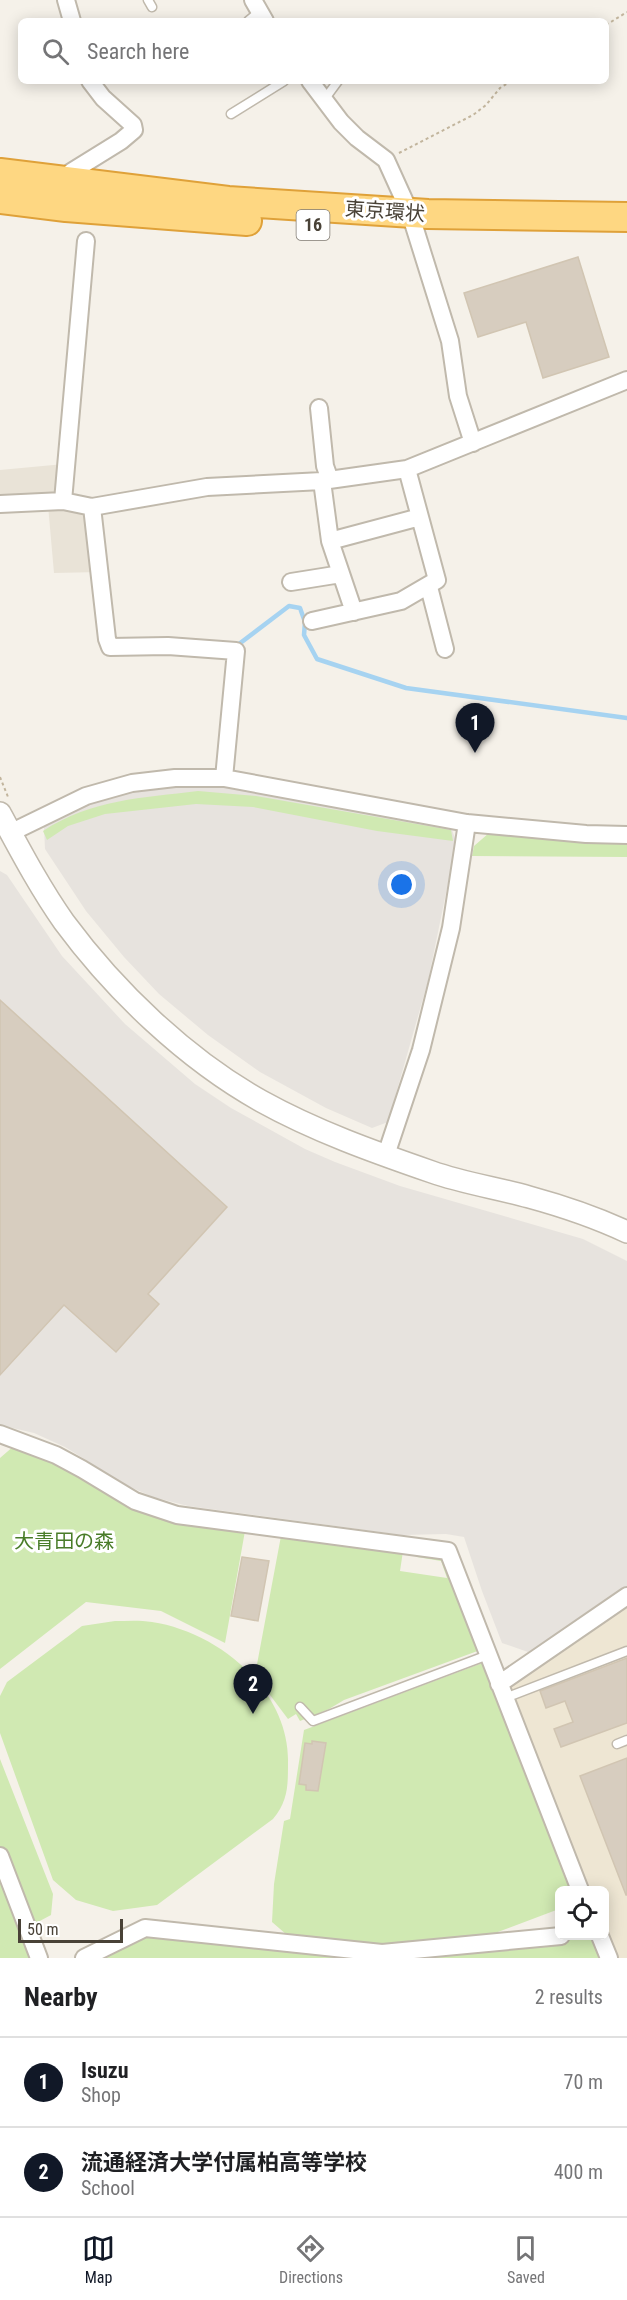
<!DOCTYPE html>
<meta charset="utf-8">
<style>
body{margin:0;font-family:"Roboto Condensed","Noto Sans JP",sans-serif;background:#f6f6f6;color:#202124}
.controls{position:absolute;right:18px;bottom:18px;display:grid;overflow:hidden;border-radius:9px;box-shadow:0 3px 15px #0003}
.controls button{width:54px;height:54px;display:grid;place-items:center;padding:0;border:0;border-bottom:2px solid #e0e0e0;background:#fff;color:#202124;font:30px sans-serif}
.scale{position:absolute;left:18px;bottom:15px;width:105px;box-sizing:border-box;padding-left:6px;border:3px solid #494237;border-top:0;font-size:16px;line-height:21px;white-space:nowrap;color:#494237;-webkit-text-stroke:4px #fff;paint-order:stroke}
.you{position:absolute;left:402px;top:885px;width:21px;height:21px;margin:-15px;border:4px solid #fff;border-radius:50%;background:#1a73e8;box-shadow:0 0 0 9px #1a73e833}
.badge{display:grid;place-items:center;width:39px;height:39px;border-radius:50%;background:#111827;color:#fff;font-size:20px;font-weight:700}
.pin{position:absolute;translate:-50% -50px;filter:drop-shadow(0 2px 3px #0008)}
.pin::after{content:'';position:absolute;top:32px;width:21px;height:18px;background:inherit;clip-path:polygon(0 0,100% 0,50% 100%)}
.list{margin:0;padding:0;list-style:none}
h2{display:flex;justify-content:space-between;align-items:center;height:78px;margin:0;padding:0 24px;font-size:26px}
h2 small{font-size:20px;font-weight:400;color:#757577}
.list li{display:grid;grid-template-columns:39px 1fr auto;gap:18px;align-items:center;box-sizing:border-box;height:90px;padding:0 24px;border-top:2px solid #e0e0e0}
.list b{display:block;font-size:22px;white-space:nowrap}
.list p{margin:0;font-size:20px;white-space:nowrap;color:#757577}
.list em{font-size:20px;font-style:normal;color:#757577}
.icon{flex:none;width:33px;height:33px;fill:none;stroke:currentColor;stroke-width:2;stroke-linecap:round;stroke-linejoin:round}
.map{position:relative;flex:none;width:627px;height:1958px;overflow:hidden}
.search{position:absolute;background:#fff;box-shadow:0 3px 15px #0003;left:18px;right:18px;top:18px;height:66px;display:flex;align-items:center;gap:15px;box-sizing:border-box;padding:0 21px;border-radius:9px;color:#757577;font-size:22px}
.sheet{height:258px;background:#fff}
nav{display:flex;justify-content:space-around;align-items:center;box-sizing:border-box;height:84px;border-top:2px solid #e0e0e0;background:#fff;font-size:16px;color:#757577}
nav a{display:grid;justify-items:center;gap:3px}
nav .on{color:#111827}
.map>svg:first-child{display:block}
.residential{fill:#e9e3d7}
.industrial{fill:#e7e3de}
.education{fill:#eee6d3}
.green{fill:#d0e9b2}
.lines{fill:none;stroke-linecap:round;stroke-linejoin:round}
.stream{stroke:#a6d3f1;stroke-width:4.5}
.building{fill:#d7cdbf;stroke:#d1c5b2;stroke-width:1.5}
.service-casing{stroke:#c0b9ac;stroke-width:11}
.minor-casing{stroke:#c0b9ac;stroke-width:20}
.tertiary-casing{stroke:#c0b9ac;stroke-width:24}
.trunk-casing{stroke:#dfa139;stroke-width:32}
.path{stroke:#c2b59d;stroke-width:2;stroke-dasharray:3 3;stroke-linecap:butt}
.service{stroke:#fff;stroke-width:8}
.minor{stroke:#fff;stroke-width:16}
.tertiary{stroke:#fff;stroke-width:21}
.trunk{stroke:#fed782;stroke-width:28}
.labels{text-anchor:middle;stroke-width:6;stroke-linejoin:round;paint-order:stroke}
.shield{fill:#fff;stroke:#807b73;stroke-width:1.5}
.shield-label{font-size:18px;font-weight:bold;fill:#494237}
.street-label{font-size:20px;fill:#494237;stroke:#fff}
.park-label{font-size:20px;fill:#497c29;stroke:#fff}
</style>
<div class="map">
<svg width="627" height="1958" viewBox="0 0 627 1958">
<rect width="100%" height="100%" fill="#f5f1e9"/>
<path class="residential" d="M 64,464 L 60,498 L 0,498 L 0,470 Z
M 95,501 L 100,572 L 54,573 L 48,505 Z"/>
<path class="industrial" d="M 173,786 L 230,786 L 447,826 L 452,830 L 456,841 L 455,849 L 428,981 L 388,1122 L 372,1128 L 326,1108 L 260,1072 L 208,1035 L 159,994 L 124,957 L 86,911 L 45,849 L 44,827 L 59,816 L 103,798 Z
M 0,871 L 7,875 L 62,956 L 125,1024 L 195,1084 L 231,1108 L 305,1149 L 335,1162 L 400,1186 L 583,1239 L 627,1261 L 627,1589 L 561,1634 L 528,1652 L 502,1643 L 482,1591 L 464,1537 L 446,1534 L 402,1535 L 188,1506 L 153,1497 L 128,1486 L 65,1447 L 34,1433 L 0,1425 Z"/>
<path class="education" d="M 627,1607 L 627,1958 L 613,1958 L 604,1936 L 604,1890 L 587,1890 L 508,1688 Z"/>
<path class="green" d="M 198,791 L 256,796 L 451,830 L 453,841 L 377,831 L 253,807 L 196,804 L 105,814 L 68,826 L 47,840 L 43,831 C 92,799 142,798 198,791 Z
M 489,833 L 627,841 L 627,857 L 472,856 L 474,846 Z
M 15,1445 L 43,1455 L 83,1477 L 245,1531 L 225,1643 L 161,1611 L 86,1602 L 0,1669 L 0,1458 Z
M 281,1536 L 403,1551 L 400,1571 L 447,1578 L 441,1561 L 417,1557 L 415,1555 L 446,1556 L 483,1649 L 344,1700 L 329,1709 L 300,1721 L 296,1714 L 288,1719 L 255,1675 Z
M 115,1621 C 127,1621 140,1620 152,1622 C 219,1632 290,1691 288,1763 C 288,1786 288,1801 273,1819 L 157,1905 L 113,1911 L 76,1900 L 53,1880 L 0,1733 L 0,1696 L 7,1682 L 82,1626 Z
M 485,1662 L 574,1890 L 560,1890 L 559,1909 L 495,1933 L 383,1945 L 287,1935 L 272,1922 L 274,1884 L 284,1821 L 290,1819 L 304,1730 Z
M 0,1759 L 53,1894 L 51,1915 L 23,1930 L 34,1958 L 0,1958 Z
M 145,1933 L 368,1958 L 94,1958 Z
M 588,1936 L 597,1938 L 604,1958 L 402,1958 Z"/>
<g class="lines">
<path class="stream" d="M 235,647 L 289,606 L 300,608 L 305,622 L 304,635 L 317,659 L 406,688 L 627,718"/>
</g>
<path class="building" d="M 578,257 L 609,357 L 543,378 L 526,322 L 478,337 L 464,293 Z
M 0,1000 L 227,1207 L 148,1294 L 159,1304 L 116,1352 L 64,1305 L 0,1375 Z
M 242,1557 L 269,1561 L 258,1621 L 231,1616 Z
M 627,1658 L 627,1723 L 561,1747 L 554,1729 L 573,1722 L 565,1701 L 546,1708 L 540,1691 Z
M 312,1741 L 326,1743 L 318,1791 L 306,1790 L 306,1785 L 299,1784 L 305,1743 L 312,1744 Z
M 627,1758 L 627,1895 L 626,1895 L 580,1776 Z"/>
<g class="lines">
<g class="service-casing">
<path id="service" d="M 148,0 L 152,7
M 248,21 L 260,11
M 324,100 L 338,81
M 231,114 L 284,81
M 505,1698 L 627,1651
M 300,1707 L 313,1721 L 488,1655
M 617,1744 L 627,1740"/>
</g>
<g class="minor-casing">
<path id="minor" d="M 66,0 L 72,21
M 253,0 L 265,21
M 310,81 L 341,122 L 357,138 L 386,160 L 410,213 L 450,341 L 458,396 L 473,443
M 69,183 L 71,172 L 121,141 L 134,130 L 133,125 L 103,98 L 90,81
M 319,408 L 325,466 L 330,480
M 322,481 L 330,541 L 354,612
M 63,501 L 86,241
M 0,504 L 63,501 L 92,507 L 207,487 L 322,481 L 407,469 L 627,380
M 92,507 L 107,639 L 110,647 L 168,646 L 236,651 L 224,778
M 330,541 L 420,517
M 291,582 L 341,574
M 429,587 L 445,649
M 312,621 L 401,601 L 437,580 L 407,469
M 10,833 L 86,796 L 132,783 L 175,778 L 224,778 L 467,823 L 586,834 L 627,835
M 386,1155 L 421,1050 L 451,928 L 467,823
M 0,1434 L 56,1455 L 82,1469 L 135,1501 L 177,1515 L 448,1551 L 580,1890
M 499,1684 L 627,1596
M 0,1856 L 39,1958
M 600,1936 L 609,1958
M 84,1958 L 145,1928 L 382,1953 L 561,1936"/>
</g>
<g class="tertiary-casing">
<path id="tertiary" d="M 0,813 C 20,850 40,888 64,922 C 115,991 186,1059 261,1101 C 315,1131 374,1152 432,1172 C 463,1183 497,1188 529,1197 C 562,1206 595,1217 627,1232"/>
</g>
<g class="trunk-casing">
<path id="trunk" d="M 0,173 L 228,201 L 428,214 L 627,217
M 0,199 L 66,207 L 247,221"/>
</g>
<path class="path" d="M 606,25 L 627,12
M 399,153 L 473,115 L 486,105 L 500,88 L 511,81
M 0,777 L 8,797"/>
<use href="#service" class="service"/>
<use href="#minor" class="minor"/>
<use href="#tertiary" class="tertiary"/>
<use href="#trunk" class="trunk"/>
</g>
<g class="labels">
<rect class="shield" x="296.5" y="210" width="33" height="30" rx="4.5"/>
<g class="shield-label">
<text x="313" y="231">16</text>
</g>
<g class="street-label">
<text transform="translate(385 211) rotate(4)" y="7">東京環状</text>
</g>
<g class="park-label">
<text x="64" y="1548">大青田の森</text>
</g>
</g>
</svg>
<div class="controls">
<button><svg class="icon" aria-label="locate" viewBox="0 0 24 24"><circle cx="12" cy="12" r="6"/><path d="M12 2v4M12 18v4M2 12h4M18 12h4"/></svg></button>
</div>
<div class="scale">50 m</div>
<div class="you"></div>
<div class="pin badge" style="left:475px;top:753px">1</div>
<div class="pin badge" style="left:253px;top:1714px">2</div>
<div class="search"><svg class="icon" aria-label="search" viewBox="0 0 24 24"><circle cx="10" cy="10" r="6"/><path d="M15 15l6 6"/></svg>Search here</div>
</div>
<section class="sheet">
<h2>Nearby<small>2 results</small></h2>
<ul class="list">
<li><span class="badge">1</span><div><b>Isuzu</b><p>Shop</p></div><em>70 m</em></li>
<li><span class="badge">2</span><div><b>流通経済大学付属柏高等学校</b><p>School</p></div><em>400 m</em></li>
</ul>
</section>
<nav>
<a class="on"><svg class="icon" aria-label="map" viewBox="0 0 24 24"><path d="M3 6l6-2 6 2 6-2v14l-6 2-6-2-6 2zM9 4v14M15 6v14"/></svg>Map</a>
<a><svg class="icon" aria-label="directions" viewBox="0 0 24 24"><path d="M12 3l9 9-9 9-9-9zM9 14v-3h6M13 9l2 2-2 2"/></svg>Directions</a>
<a><svg class="icon" aria-label="saved" viewBox="0 0 24 24"><path d="M7 4h10v16l-5-4-5 4z"/></svg>Saved</a>
</nav>
